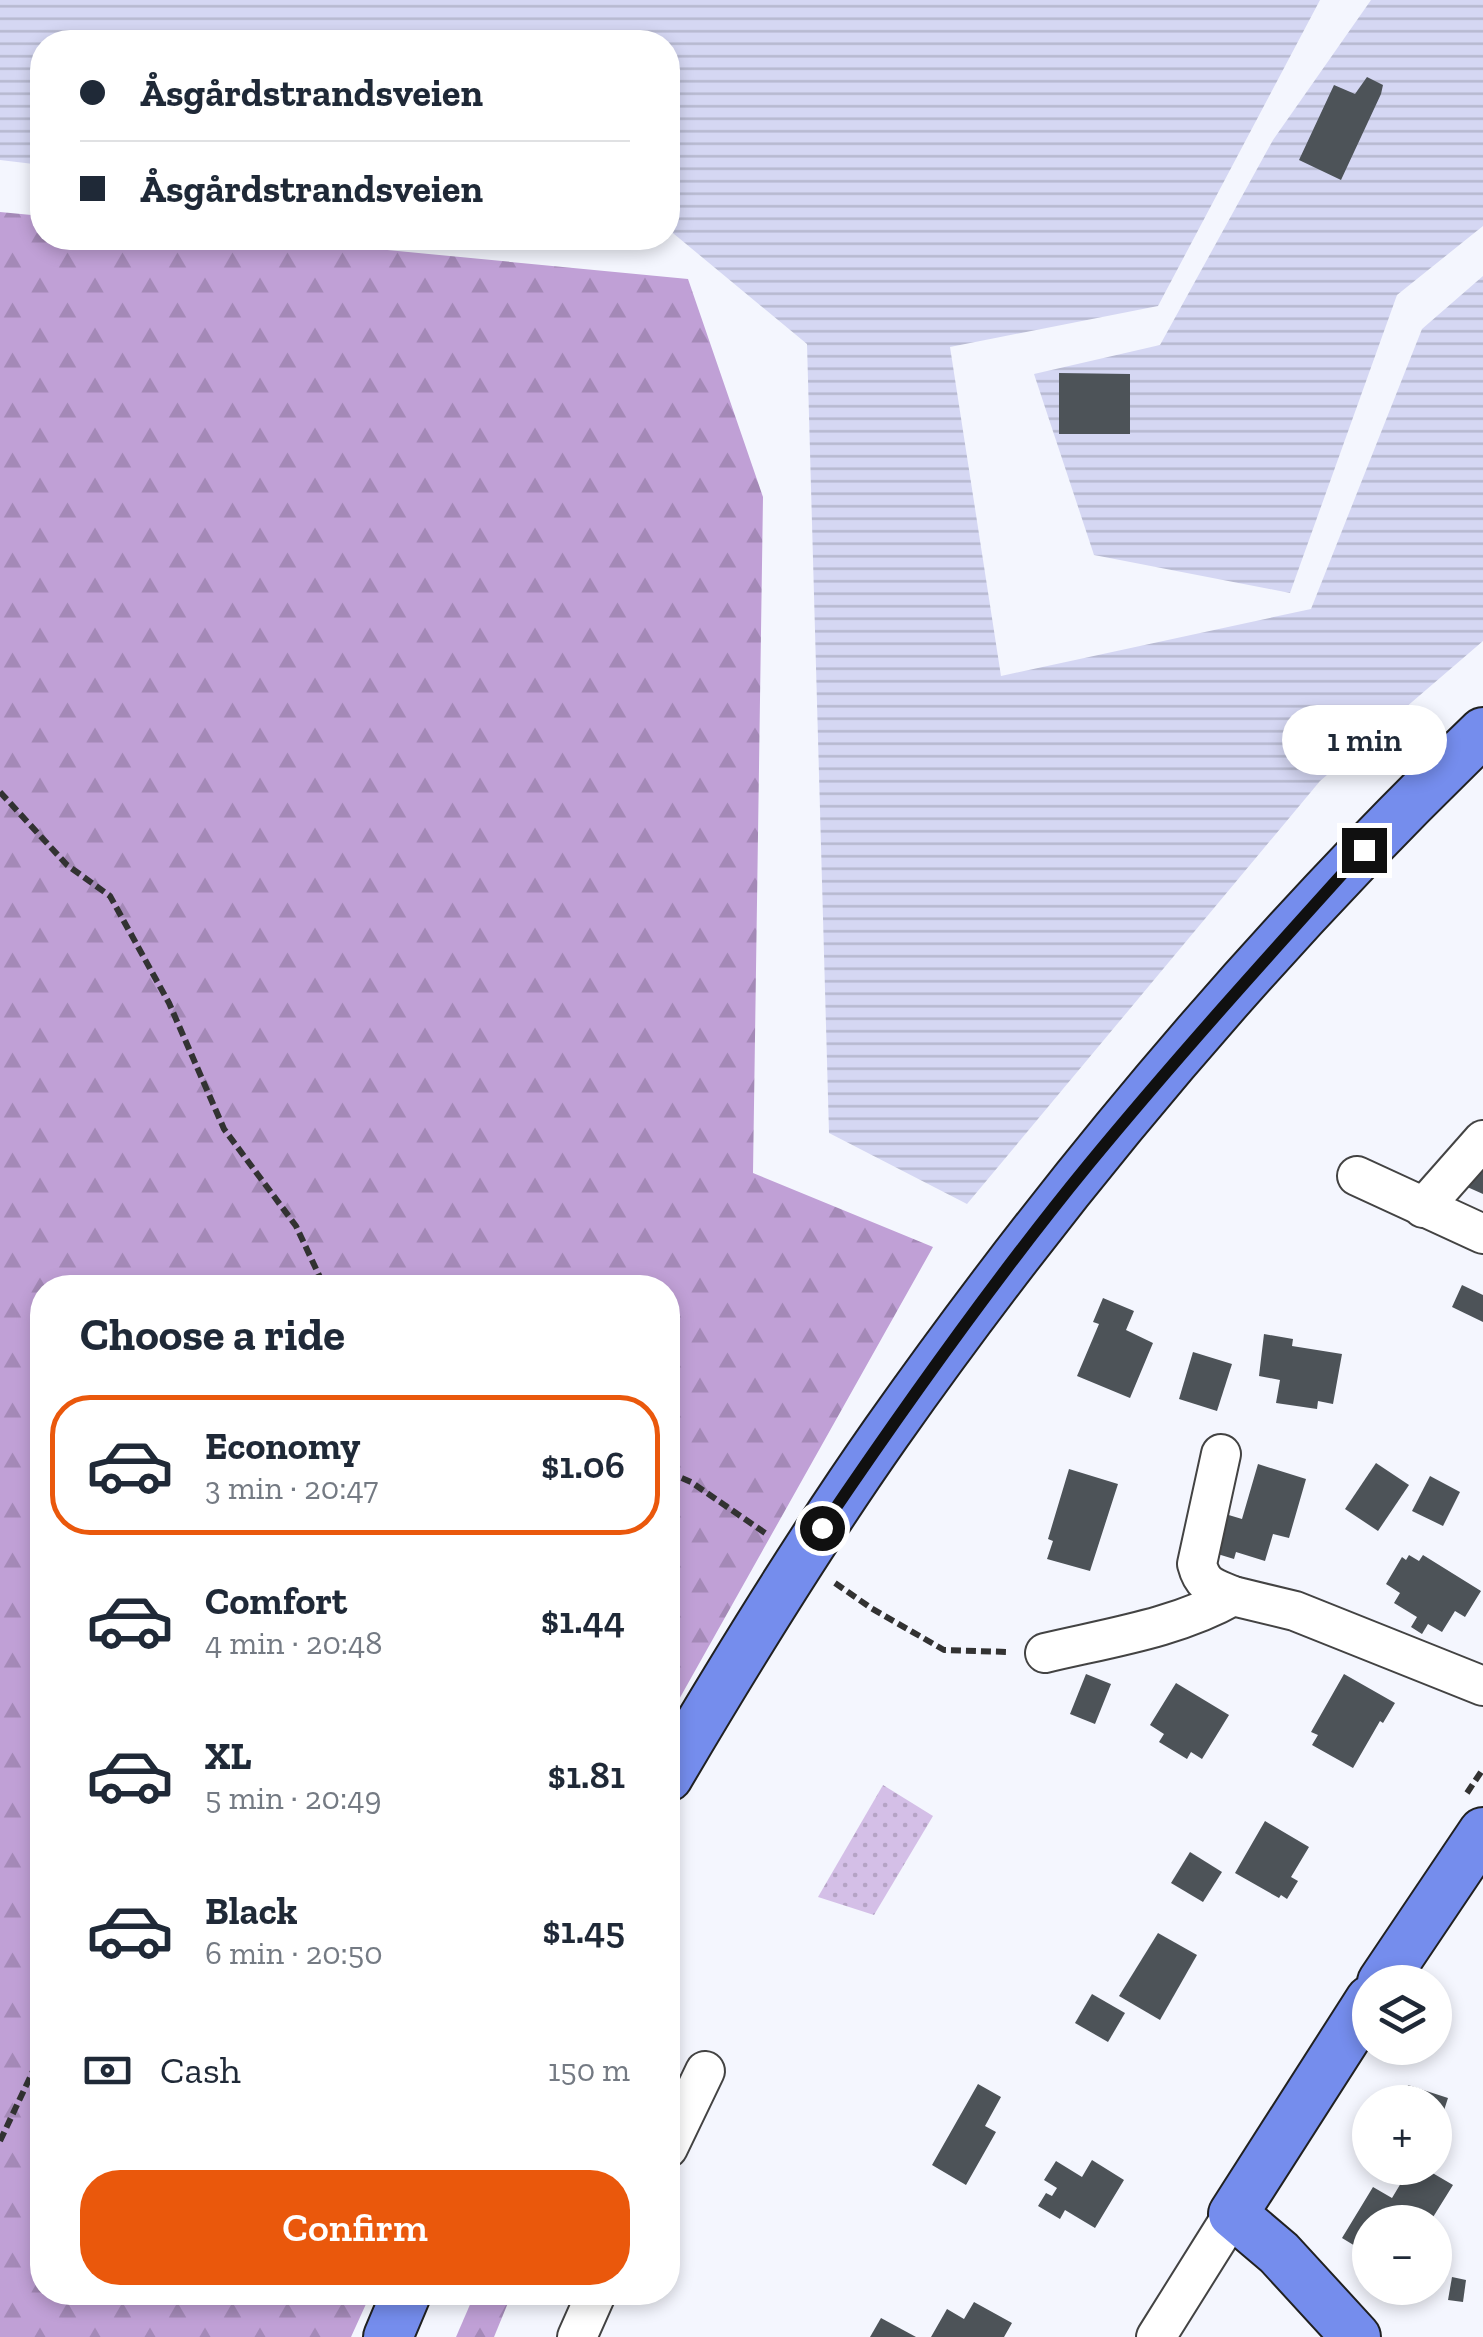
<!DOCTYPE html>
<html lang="en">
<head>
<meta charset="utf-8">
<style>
	:root { --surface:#fff; --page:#f2f2f3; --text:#1f2937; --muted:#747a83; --line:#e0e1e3; --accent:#ea580c }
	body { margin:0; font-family:"Zilla Slab",serif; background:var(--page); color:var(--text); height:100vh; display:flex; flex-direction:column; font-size:38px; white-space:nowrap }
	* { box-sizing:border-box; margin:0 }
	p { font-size:32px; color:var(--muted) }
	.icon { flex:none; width:55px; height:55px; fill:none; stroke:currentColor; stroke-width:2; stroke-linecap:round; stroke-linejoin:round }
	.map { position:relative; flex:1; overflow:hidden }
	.sheet { position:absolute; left:30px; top:1275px; width:650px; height:1030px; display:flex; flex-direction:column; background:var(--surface); border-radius:40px; box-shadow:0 5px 15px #0003 }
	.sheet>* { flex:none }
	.hud { position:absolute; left:30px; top:30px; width:650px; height:220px; border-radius:40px; box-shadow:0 5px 15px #0003; display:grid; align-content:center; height:220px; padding:0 50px; background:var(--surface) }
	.fabs { position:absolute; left:1352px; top:1965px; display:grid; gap:20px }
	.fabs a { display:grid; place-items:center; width:100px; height:100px; border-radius:50%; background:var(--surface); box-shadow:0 5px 15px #0003; font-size:50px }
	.end { position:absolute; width:45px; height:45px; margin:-22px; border:12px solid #101010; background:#fff; box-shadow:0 0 0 5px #fff }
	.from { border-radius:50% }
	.bubble { position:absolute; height:70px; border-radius:35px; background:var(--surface); box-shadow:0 5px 15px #0003; font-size:32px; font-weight:600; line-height:70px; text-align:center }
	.hud b { display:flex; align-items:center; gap:35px; height:95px; font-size:38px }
	.hud b+b { border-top:2px solid var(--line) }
	.hud i { width:25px; height:25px; background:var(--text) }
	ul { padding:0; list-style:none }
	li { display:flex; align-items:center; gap:30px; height:140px; margin:0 20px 15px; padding:0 30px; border:5px solid transparent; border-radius:40px }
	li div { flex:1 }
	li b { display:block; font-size:38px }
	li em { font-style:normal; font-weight:600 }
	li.selected { border-color:var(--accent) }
	li>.icon { width:90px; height:90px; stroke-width:1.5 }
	h2 { padding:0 50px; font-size:45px; line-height:120px }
	.pay { display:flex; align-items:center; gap:25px; height:110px; padding:0 50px; font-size:38px }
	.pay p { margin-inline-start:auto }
	.primary-button { display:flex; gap:20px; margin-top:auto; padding:20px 50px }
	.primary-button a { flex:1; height:115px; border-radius:40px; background:var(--accent); color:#fff; font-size:40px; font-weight:600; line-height:115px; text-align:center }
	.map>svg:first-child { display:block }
</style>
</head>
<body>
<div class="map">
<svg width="1483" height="2337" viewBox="0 0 1483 2337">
	<defs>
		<pattern id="farmland-rules" width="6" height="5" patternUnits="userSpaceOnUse" patternTransform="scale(2.5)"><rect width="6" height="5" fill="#d5d7f3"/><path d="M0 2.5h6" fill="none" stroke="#b6b8cf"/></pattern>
		<pattern id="green-dots" width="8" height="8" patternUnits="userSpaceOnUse" patternTransform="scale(2.5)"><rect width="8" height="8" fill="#d4bfe7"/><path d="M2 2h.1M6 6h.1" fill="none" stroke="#b5a3c5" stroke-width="1.8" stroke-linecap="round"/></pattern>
		<pattern id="forest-firs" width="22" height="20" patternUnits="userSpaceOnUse" patternTransform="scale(2.5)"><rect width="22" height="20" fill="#c0a0d6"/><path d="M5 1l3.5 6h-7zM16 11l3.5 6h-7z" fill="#a489b7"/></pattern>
	</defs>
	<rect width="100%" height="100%" fill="#f4f6fe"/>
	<g fill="url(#farmland-rules)">
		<path d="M 0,0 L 1320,0 L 1158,306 L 950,347 L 1001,676 L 1311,609 L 1422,329 L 1483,276 L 1483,641 L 1320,781 L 967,1204 L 829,1133 L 807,344 L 668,229 L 668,42 L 42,42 L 42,165 L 0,160 Z"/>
		<path d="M 1371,0 L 1483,0 L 1483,226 L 1397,295 L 1290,593 L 1094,555 L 1034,374 L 1160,345 L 1273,140 Z"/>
	</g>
	<path fill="url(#green-dots)" d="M 883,1785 L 933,1816 L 874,1915 L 818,1897 Z"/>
	<g fill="url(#forest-firs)">
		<path d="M 0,212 L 42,216 L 42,238 L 263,238 L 688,279 L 763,497 L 753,1173 L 933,1247 L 668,1719 L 668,1288 L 42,1288 L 42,2292 L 371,2293 L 351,2337 L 0,2337 Z"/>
		<path d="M 475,2293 L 512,2293 L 494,2337 L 456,2337 Z"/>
	</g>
	<g fill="#4d5358">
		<path d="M 1367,77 L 1383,85 L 1381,94 L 1341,180 L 1299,160 L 1334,85 L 1355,94 Z"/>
		<path d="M 1059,373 L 1130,374 L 1130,434 L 1059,434 Z"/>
		<path d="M 1483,1160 L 1483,1194 L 1465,1186 Z"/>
		<path d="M 1462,1285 L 1483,1295 L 1483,1322 L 1452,1307 Z"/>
		<path d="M 1103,1298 L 1134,1311 L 1126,1330 L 1153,1343 L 1130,1398 L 1077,1376 L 1099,1324 L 1093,1322 Z"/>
		<path d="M 1264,1334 L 1293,1339 L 1292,1346 L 1342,1354 L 1333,1404 L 1318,1401 L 1317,1409 L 1276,1403 L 1280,1380 L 1259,1376 Z"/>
		<path d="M 1193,1352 L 1232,1364 L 1217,1411 L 1179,1399 Z"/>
		<path d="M 1376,1463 L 1409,1485 L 1378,1531 L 1345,1509 Z"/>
		<path d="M 1258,1464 L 1306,1479 L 1289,1538 L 1273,1534 L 1265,1561 L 1236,1552 L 1234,1559 L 1211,1552 L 1222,1513 L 1242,1519 Z"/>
		<path d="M 1069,1469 L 1118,1484 L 1090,1571 L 1047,1559 L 1053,1541 L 1048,1539 Z"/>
		<path d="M 1430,1476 L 1460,1492 L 1443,1526 L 1412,1511 Z"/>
		<path d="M 1409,1555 L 1419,1561 L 1423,1555 L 1481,1591 L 1465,1617 L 1455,1611 L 1442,1632 L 1428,1624 L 1422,1634 L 1411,1627 L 1417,1617 L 1394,1603 L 1400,1593 L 1386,1584 L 1402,1557 L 1406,1560 Z"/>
		<path d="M 1086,1674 L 1111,1684 L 1095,1724 L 1070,1714 Z"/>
		<path d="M 1344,1674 L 1395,1703 L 1383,1723 L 1380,1721 L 1353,1768 L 1312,1745 L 1318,1735 L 1311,1732 Z"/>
		<path d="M 1176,1683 L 1229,1715 L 1202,1759 L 1191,1752 L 1187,1759 L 1159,1742 L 1164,1734 L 1150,1725 Z"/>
		<path d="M 1265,1821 L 1309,1847 L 1291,1877 L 1298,1881 L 1287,1899 L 1281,1895 L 1279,1898 L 1235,1873 Z"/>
		<path d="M 1190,1852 L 1222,1872 L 1203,1902 L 1171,1883 Z"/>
		<path d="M 1158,1933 L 1197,1955 L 1160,2020 L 1119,1996 Z"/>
		<path d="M 1092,1994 L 1125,2013 L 1108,2042 L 1075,2023 Z"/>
		<path d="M 978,2084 L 1001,2097 L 985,2126 L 996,2132 L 966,2185 L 932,2165 Z"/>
		<path d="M 1408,2085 L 1448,2098 L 1436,2135 L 1435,2102 L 1403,2102 Z"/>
		<path d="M 1092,2160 L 1124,2180 L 1095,2228 L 1065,2210 L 1060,2219 L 1038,2206 L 1046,2193 L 1052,2196 L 1057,2188 L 1044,2180 L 1056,2161 L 1082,2177 Z"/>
		<path d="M 1410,2168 L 1424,2168 L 1453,2185 L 1430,2222 L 1370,2222 L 1370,2255 L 1342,2238 L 1373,2187 L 1392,2198 Z"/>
		<path d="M 1452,2277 L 1466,2280 L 1463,2302 L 1448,2300 Z"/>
		<path d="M 974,2302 L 1012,2323 L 1004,2337 L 931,2337 L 947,2309 L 964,2319 Z"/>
		<path d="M 881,2318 L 916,2337 L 870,2337 Z"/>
	</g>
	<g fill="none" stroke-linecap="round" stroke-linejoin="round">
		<defs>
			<g id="minor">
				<path d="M 1357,1176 L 1483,1234"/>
				<path d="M 1423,1208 L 1483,1140"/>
				<path d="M 1221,1454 L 1197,1564 C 1203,1587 1213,1587 1233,1596"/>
				<path d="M 1045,1653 C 1108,1638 1177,1628 1233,1596 L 1295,1611 L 1483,1686"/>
				<path d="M 668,2148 L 705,2071"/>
				<path d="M 577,2337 L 597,2292"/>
				<path d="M 1156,2337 L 1233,2214"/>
			</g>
			<g id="major">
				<path d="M 668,1777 C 737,1660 808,1544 886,1433 C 1063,1182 1262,945 1483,732"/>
				<path d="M 1382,1982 L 1483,1832"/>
				<path d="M 388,2337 L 407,2292"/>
				<path d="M 1356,2337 L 1279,2253 L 1233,2214 L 1370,2000"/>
			</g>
		</defs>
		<use href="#minor" stroke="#434343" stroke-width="42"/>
		<use href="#major" stroke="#212121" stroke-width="52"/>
		<g stroke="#323232" stroke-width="6" stroke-dasharray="10 5" stroke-linecap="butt">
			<path d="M 0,792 L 67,865 L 110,896 L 169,1003 L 224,1129 L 296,1226 L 325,1288"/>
			<path d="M 668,1472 L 691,1482 L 768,1535"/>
			<path d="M 835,1583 L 871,1608 L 944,1650 L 1009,1652"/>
			<path d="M 1467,1793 L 1483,1769"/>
			<path d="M 0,2141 L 42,2052"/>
		</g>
		<use href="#minor" stroke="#fff" stroke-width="38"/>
		<use href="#major" stroke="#758ded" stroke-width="48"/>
	</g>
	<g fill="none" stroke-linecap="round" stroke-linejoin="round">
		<path stroke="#101010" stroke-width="12" d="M 822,1528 C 906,1404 993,1281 1088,1165 C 1177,1057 1270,954 1364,850"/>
	</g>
</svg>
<div class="fabs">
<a><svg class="icon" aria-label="layers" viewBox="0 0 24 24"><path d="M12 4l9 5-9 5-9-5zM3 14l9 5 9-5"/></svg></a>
<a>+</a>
<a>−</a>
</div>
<i class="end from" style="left:822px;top:1528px"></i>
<i class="end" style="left:1364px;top:850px"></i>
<div class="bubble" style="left:1282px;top:705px;width:165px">1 min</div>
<div class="hud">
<b><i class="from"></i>Åsgårdstrandsveien</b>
<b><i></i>Åsgårdstrandsveien</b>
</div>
<section class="sheet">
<h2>Choose a ride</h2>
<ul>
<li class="selected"><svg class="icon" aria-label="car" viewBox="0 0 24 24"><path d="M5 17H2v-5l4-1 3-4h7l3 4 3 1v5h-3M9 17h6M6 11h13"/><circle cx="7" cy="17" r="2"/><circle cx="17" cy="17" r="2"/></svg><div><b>Economy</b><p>3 min · 20:47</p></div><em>$1.06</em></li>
<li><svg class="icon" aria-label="car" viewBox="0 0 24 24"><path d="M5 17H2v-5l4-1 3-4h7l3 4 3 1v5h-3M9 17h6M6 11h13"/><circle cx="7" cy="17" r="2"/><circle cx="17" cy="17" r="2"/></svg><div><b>Comfort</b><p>4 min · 20:48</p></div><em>$1.44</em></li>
<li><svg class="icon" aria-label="car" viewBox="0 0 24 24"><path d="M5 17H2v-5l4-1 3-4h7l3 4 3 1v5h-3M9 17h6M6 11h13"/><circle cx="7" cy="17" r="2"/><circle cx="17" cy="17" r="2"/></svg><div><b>XL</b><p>5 min · 20:49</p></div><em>$1.81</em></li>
<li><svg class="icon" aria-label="car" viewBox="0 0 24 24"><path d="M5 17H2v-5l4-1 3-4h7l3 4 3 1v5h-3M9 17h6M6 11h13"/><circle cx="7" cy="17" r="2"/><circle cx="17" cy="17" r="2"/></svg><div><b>Black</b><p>6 min · 20:50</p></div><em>$1.45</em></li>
</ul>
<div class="pay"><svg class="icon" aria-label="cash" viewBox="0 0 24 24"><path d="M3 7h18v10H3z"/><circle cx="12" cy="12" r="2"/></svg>Cash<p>150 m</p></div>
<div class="primary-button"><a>Confirm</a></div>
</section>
</div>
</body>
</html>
